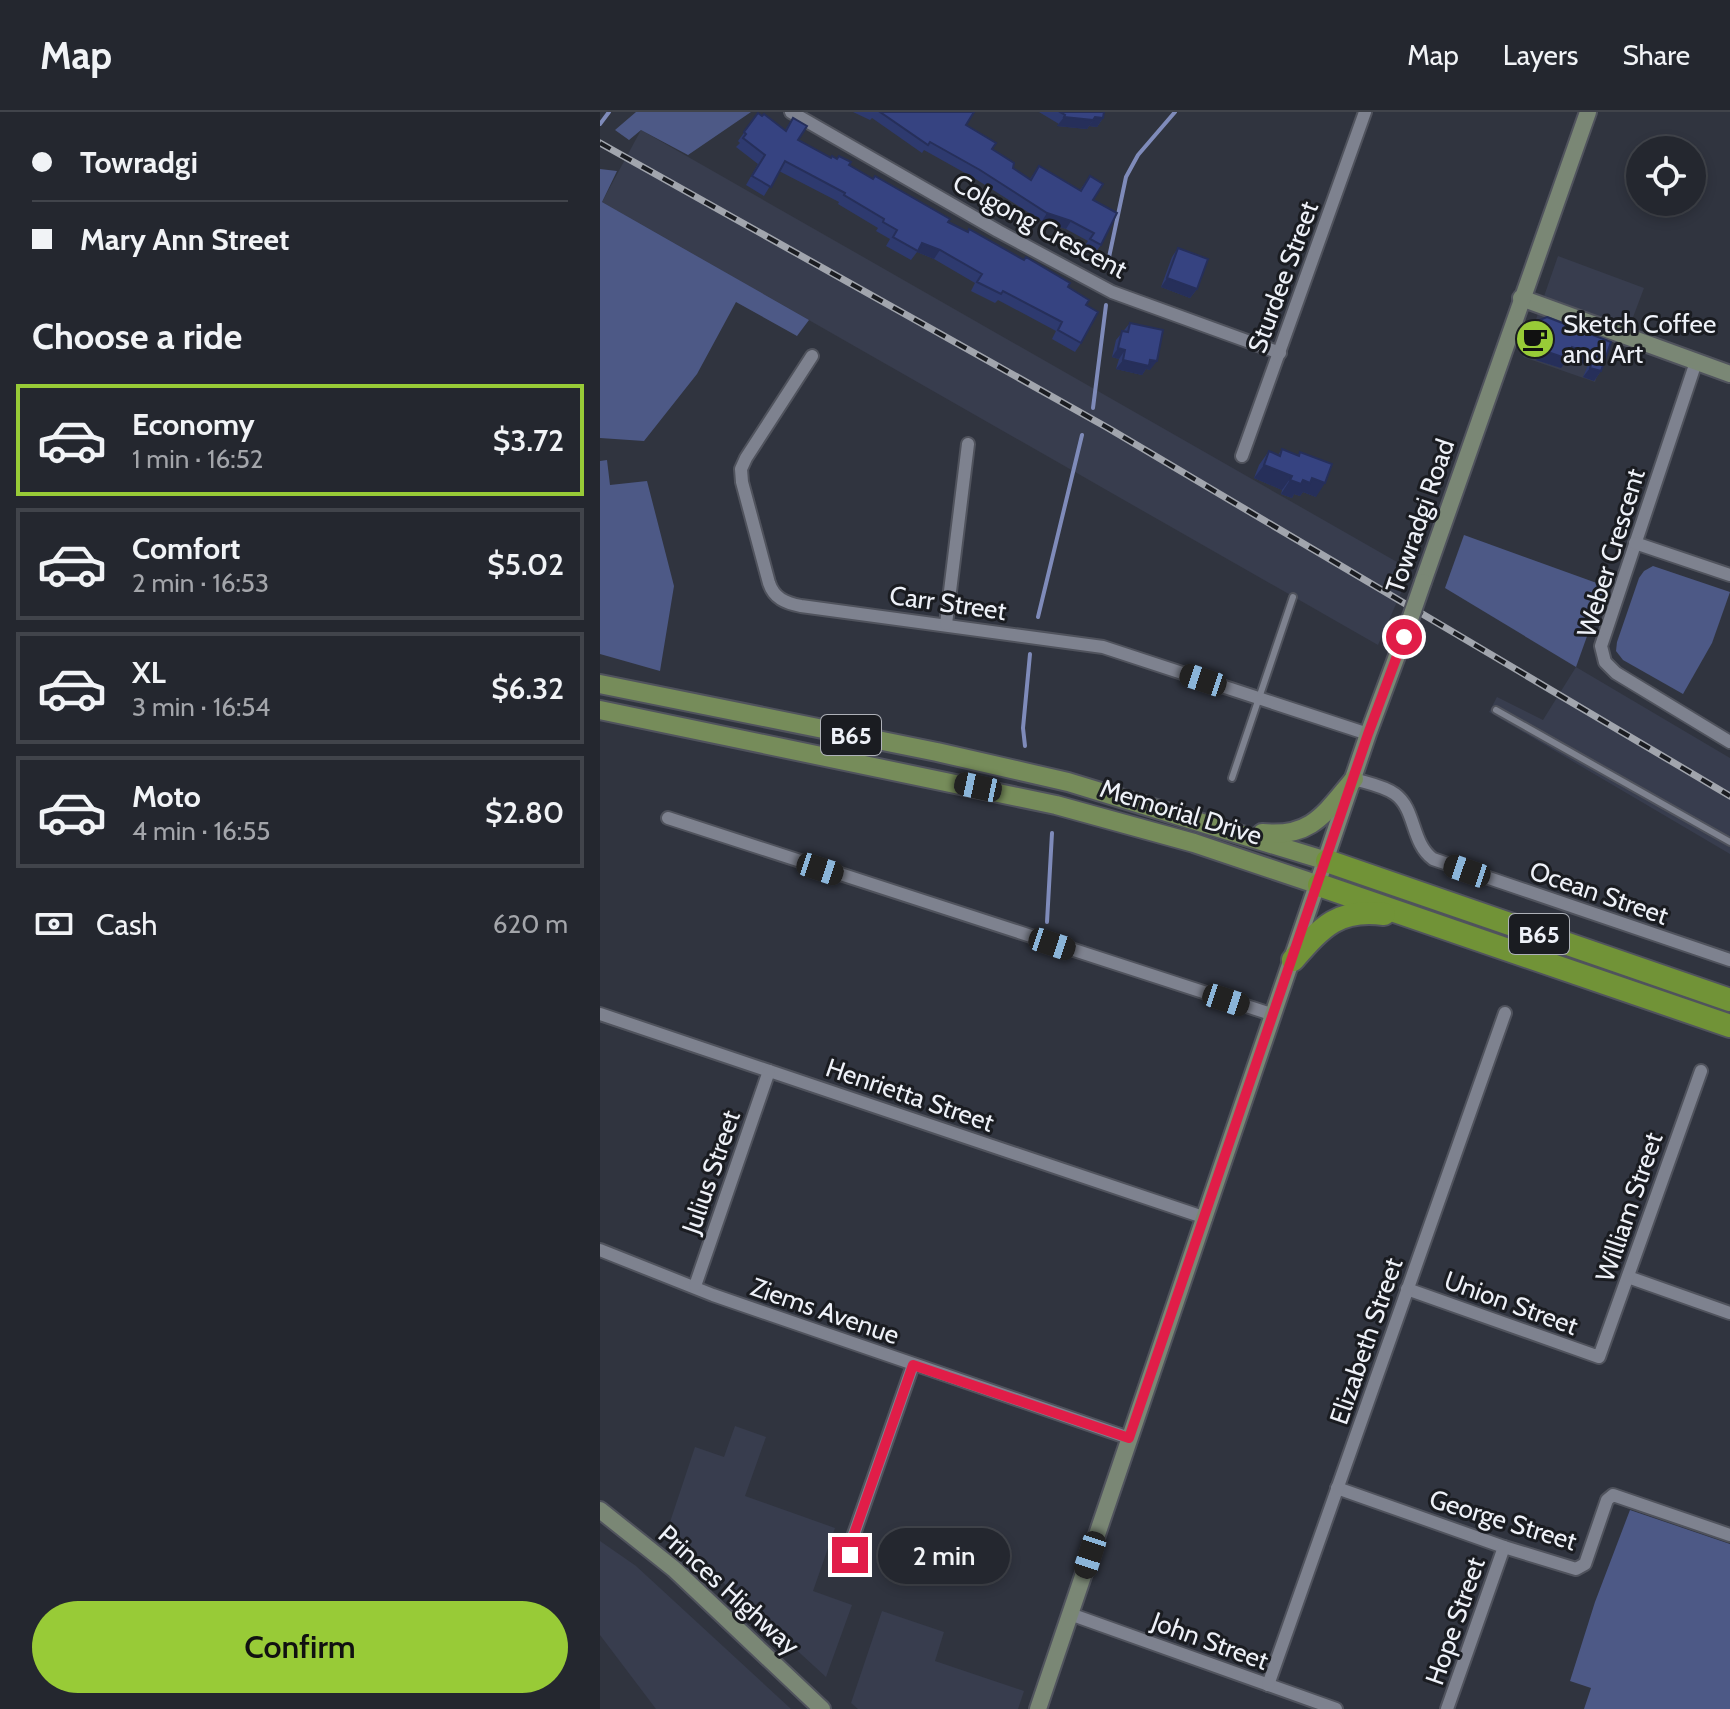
<!DOCTYPE html>
<html lang="en">
<head>
<meta charset="utf-8">
<style>
	:root { --surface:#24272f; --page:#2c2f37; --text:#f1f3f6; --muted:#a3a5aa; --line:#41444b; --accent:#98cb37 }
	body { margin:0; font-family:Cabin,sans-serif; background:var(--page); color:var(--text); height:100vh; display:flex; flex-direction:column; font-size:30px; white-space:nowrap }
	* { box-sizing:border-box; margin:0 }
	p { font-size:26px; color:var(--muted) }
	.icon { flex:none; width:44px; height:44px; fill:none; stroke:currentColor; stroke-width:2; stroke-linecap:round; stroke-linejoin:round }
	.map { position:relative; flex:1; overflow:hidden }
	.panel { display:flex; flex-direction:column; background:var(--surface); width:600px }
	.panel>* { flex:none }
	.guide { display:grid; align-content:center; height:176px; padding:0 32px; background:var(--surface) }
	.buttons { position:absolute; left:1026px; top:24px; display:grid; gap:16px }
	.buttons a { display:grid; place-items:center; width:80px; height:80px; border-radius:50%; background:var(--surface); box-shadow:0 4px 12px #0003,0 0 0 2px var(--line); font-size:40px }
	.end { position:absolute; width:36px; height:36px; margin:-18px; border:10px solid #e11d48; background:#fff; box-shadow:0 0 0 4px #fff }
	.from { border-radius:50% }
	.bubble { position:absolute; height:56px; border-radius:28px; background:var(--surface); box-shadow:0 4px 12px #0003,0 0 0 2px var(--line); font-size:26px; font-weight:600; line-height:56px; text-align:center }
	.car { position:absolute; width:24px; height:48px; margin:-24px -12px; border-radius:10px; box-shadow:0 0 6px 2px #0007; background:linear-gradient(#222 24%,#8ab4d8 0 40%,#222 0 76%,#8ab4d8 0 86%,#222 0) }
	.guide b { display:flex; align-items:center; gap:28px; height:76px; font-size:30px }
	.guide b+b { border-top:2px solid var(--line) }
	.guide i { width:20px; height:20px; background:var(--text) }
	ul { padding:0; list-style:none }
	li { display:flex; align-items:center; gap:24px; height:112px; margin:0 16px 12px; padding:0 16px; border:4px solid var(--line); border-radius:0px }
	li div { flex:1 }
	li b { display:block; font-size:30px }
	li em { font-style:normal; font-weight:600 }
	li.selected { border-color:var(--accent) }
	li>.icon { width:72px; height:72px; stroke-width:1.5 }
	h2 { padding:0 32px; font-size:36px; line-height:96px }
	.pay { display:flex; align-items:center; gap:20px; height:88px; padding:0 32px; font-size:30px }
	.pay p { margin-inline-start:auto }
	.button { display:flex; gap:16px; margin-top:auto; padding:16px 32px }
	.button a { flex:1; height:92px; border-radius:48px; background:var(--accent); color:#111; font-size:32px; font-weight:600; line-height:92px; text-align:center }
	header { display:flex; align-items:center; gap:48px; box-sizing:border-box; height:112px; padding:0 40px; background:var(--surface); border-bottom:2px solid var(--line) }
	header strong { font-size:38px }
	nav { display:flex; gap:44px; margin-inline-start:auto; font-size:28px }
	main { display:flex; flex:1; min-height:0 }
	.map>svg:first-child { display:block }
</style>
</head>
<body>
<header>
<strong>Map</strong>
<nav><a>Map</a><a>Layers</a><a>Share</a></nav>
</header>
<main>
<section class="panel">
<div class="guide">
<b><i class="from"></i>Towradgi</b>
<b><i></i>Mary Ann Street</b>
</div>
<h2>Choose a ride</h2>
<ul>
<li class="selected"><svg class="icon" aria-label="car" viewBox="0 0 24 24"><path d="M5 17H2v-5l4-1 3-4h7l3 4 3 1v5h-3M9 17h6M6 11h13"/><circle cx="7" cy="17" r="2"/><circle cx="17" cy="17" r="2"/></svg><div><b>Economy</b><p>1 min · 16:52</p></div><em>$3.72</em></li>
<li><svg class="icon" aria-label="car" viewBox="0 0 24 24"><path d="M5 17H2v-5l4-1 3-4h7l3 4 3 1v5h-3M9 17h6M6 11h13"/><circle cx="7" cy="17" r="2"/><circle cx="17" cy="17" r="2"/></svg><div><b>Comfort</b><p>2 min · 16:53</p></div><em>$5.02</em></li>
<li><svg class="icon" aria-label="car" viewBox="0 0 24 24"><path d="M5 17H2v-5l4-1 3-4h7l3 4 3 1v5h-3M9 17h6M6 11h13"/><circle cx="7" cy="17" r="2"/><circle cx="17" cy="17" r="2"/></svg><div><b>XL</b><p>3 min · 16:54</p></div><em>$6.32</em></li>
<li><svg class="icon" aria-label="car" viewBox="0 0 24 24"><path d="M5 17H2v-5l4-1 3-4h7l3 4 3 1v5h-3M9 17h6M6 11h13"/><circle cx="7" cy="17" r="2"/><circle cx="17" cy="17" r="2"/></svg><div><b>Moto</b><p>4 min · 16:55</p></div><em>$2.80</em></li>
</ul>
<div class="pay"><svg class="icon" aria-label="cash" viewBox="0 0 24 24"><path d="M3 7h18v10H3z"/><circle cx="12" cy="12" r="2"/></svg>Cash<p>620 m</p></div>
<div class="button"><a>Confirm</a></div>
</section>
<div class="map">
<svg width="1130" height="1597" viewBox="0 0 1130 1597">
	<rect width="100%" height="100%" fill="#30343f"/>
	<g fill="#383d4e">
		<path d="M 41,18 L 811,458 L 778,533 L 2,90 Z"/>
		<path d="M 958,144 L 1044,176 L 1032,208 L 1006,237 L 995,270 L 923,245 Z"/>
		<path d="M 976,555 L 1130,646 L 1130,742 L 889,600 L 897,585 L 943,608 Z"/>
		<path d="M 135,1314 L 166,1325 L 145,1384 L 235,1416 L 213,1479 L 252,1493 L 226,1565 L 67,1419 L 95,1335 L 124,1345 Z"/>
		<path d="M 0,1429 L 36,1454 L 191,1597 L 56,1597 L 0,1523 Z"/>
		<path d="M 282,1499 L 344,1520 L 335,1549 L 424,1579 L 418,1597 L 258,1597 L 251,1591 Z"/>
	</g>
	<g fill="#4d5986">
		<path d="M 36,0 L 151,0 L 88,43 L 41,18 L 29,28 L 15,18 Z"/>
		<path d="M 0,57 L 17,59 L 2,90 L 209,208 L 197,224 L 136,190 L 97,262 L 44,329 L 0,326 Z"/>
		<path d="M 7,348 L 10,373 L 47,369 L 74,474 L 60,559 L 0,542 L 0,349 Z"/>
		<path d="M 864,423 L 1005,474 L 976,555 L 845,476 Z"/>
		<path d="M 1053,454 L 1130,480 L 1112,531 L 1083,582 L 1023,548 L 1016,539 L 1017,530 L 1039,466 L 1044,459 Z"/>
		<path d="M 1030,1398 L 1130,1432 L 1130,1597 L 984,1597 L 991,1576 L 970,1569 L 995,1490 Z"/>
	</g>
	<g fill="none" stroke-linecap="round" stroke-linejoin="round">
		<g stroke="#7f8bba" stroke-width="4">
			<path d="M 0,12 L 9,0"/>
			<path d="M 508,150 L 526,65 L 538,43 L 575,0"/>
			<path d="M 493,296 L 506,193"/>
			<path d="M 438,505 L 482,323"/>
			<path d="M 425,634 L 423,616 L 430,542"/>
			<path d="M 447,810 L 452,721"/>
		</g>
		<defs>
			<g id="service">
				<path d="M 896,598 L 1130,730"/>
				<path d="M 632,666 L 693,485"/>
			</g>
			<g id="minor">
				<path d="M 191,0 L 398,119 L 512,180 L 680,241"/>
				<path d="M 212,244 L 146,346 L 141,357 L 142,370 L 169,471 C 174,486 185,491 201,494 L 503,535 L 768,622"/>
				<path d="M 1096,250 L 1001,534 L 1005,550 L 1016,561 L 1130,630"/>
				<path d="M 642,344 L 765,0"/>
				<path d="M 1035,431 L 1130,463"/>
				<path d="M 346,512 L 368,332"/>
				<path d="M 754,667 C 767,671 784,674 795,682 C 816,697 811,731 833,747 L 1130,848"/>
				<path d="M 68,706 L 674,903"/>
				<path d="M 0,902 L 606,1106"/>
				<path d="M 0,1138 L 113,1183 L 529,1326"/>
				<path d="M 1028,1165 L 1130,1201"/>
				<path d="M 95,1174 L 169,959"/>
				<path d="M 807,1177 L 999,1245 L 1101,959"/>
				<path d="M 737,1376 L 904,1435 L 976,1457 L 985,1452 L 1007,1388 L 1013,1383 L 1130,1423"/>
				<path d="M 256,1455 L 250,1443 L 253,1425 L 313,1253"/>
				<path d="M 470,1502 L 736,1597"/>
				<path d="M 668,1573 L 905,901"/>
				<path d="M 847,1597 L 904,1435"/>
			</g>
			<g id="secondary">
				<path d="M 921,186 L 1130,262"/>
				<path d="M 823,470 L 988,0"/>
				<path d="M 0,1398 L 74,1457 L 222,1597"/>
				<path d="M 438,1597 L 768,622 L 804,525"/>
			</g>
			<g id="primary">
				<path d="M 0,572 L 337,640 L 468,670 L 727,749"/>
				<path d="M 0,598 L 456,693 L 594,731 L 719,773"/>
				<path d="M 662,721 C 712,726 725,701 754,667"/>
			</g>
			<g id="motorway">
				<path d="M 727,749 L 1130,888"/>
				<path d="M 719,773 L 1130,914"/>
				<path d="M 693,848 C 722,815 738,796 784,802"/>
			</g>
		</defs>
		<use href="#service" stroke="#50535d" stroke-width="10"/>
		<use href="#minor" stroke="#50535d" stroke-width="16"/>
		<use href="#secondary" stroke="#50535d" stroke-width="20"/>
		<use href="#primary" stroke="#50535d" stroke-width="22"/>
		<use href="#motorway" stroke="#50535d" stroke-width="26"/>
		<use href="#service" stroke="#7e828f" stroke-width="6"/>
		<use href="#minor" stroke="#7e828f" stroke-width="12"/>
		<use href="#secondary" stroke="#7a8775" stroke-width="16"/>
		<use href="#primary" stroke="#768c5a" stroke-width="18"/>
		<use href="#motorway" stroke="#719337" stroke-width="22"/>
		<defs>
			<path id="rail" d="M 0,31 L 508,316 L 1130,684"/>
		</defs>
		<use href="#rail" stroke="#a1a5ad" stroke-width="7"/>
		<use href="#rail" stroke="#1a1c21" stroke-width="4" stroke-dasharray="12" stroke-linecap="butt"/>
		<defs>
			<path id="secondary-bridge" d="M 804,525 L 823,470"/>
		</defs>
		<use href="#secondary-bridge" stroke="#50535d" stroke-width="20" stroke-linecap="butt"/>
		<use href="#secondary-bridge" stroke="#7a8775" stroke-width="16"/>
	</g>
	<g fill="#2e3a6f">
		<path d="M 253,0 L 374,0 L 366,13 L 413,56 L 430,67 L 439,54 L 480,78 L 490,64 L 501,133 L 495,141 L 484,135 L 488,129 L 466,117 L 442,109 L 374,66 L 324,38 L 322,41 L 272,6 L 270,8 Z"/>
		<path d="M 439,0 L 504,0 L 503,6 L 497,15 L 489,14 L 487,17 L 457,14 L 459,12 Z"/>
		<path d="M 158,1 L 185,18 L 193,6 L 198,28 L 231,46 L 249,53 L 348,110 L 468,175 L 486,193 L 481,231 L 475,240 L 452,227 L 456,219 L 398,188 L 395,191 L 371,179 L 375,171 L 334,147 L 317,140 L 311,148 L 286,134 L 290,127 L 276,119 L 278,116 L 238,92 L 239,90 L 179,59 L 164,84 L 146,73 L 158,52 L 136,35 L 140,31 L 138,29 Z"/>
		<path d="M 578,136 L 597,177 L 590,186 L 561,175 L 572,145 Z"/>
		<path d="M 937,209 L 1011,230 L 1001,259 L 994,269 L 983,265 L 988,253 L 968,246 L 961,256 L 936,248 L 940,237 L 926,232 L 930,219 Z"/>
		<path d="M 530,211 L 550,258 L 546,257 L 542,263 L 516,257 L 519,247 L 512,245 L 516,228 Z"/>
		<path d="M 682,337 L 698,343 L 700,340 L 716,385 L 703,380 L 700,384 L 694,382 L 692,386 L 681,382 L 682,378 L 654,366 L 659,353 L 669,339 L 678,343 Z"/>
	</g>
	<g fill="#262f5a">
		<path d="M 464,5 L 493,8 L 487,17 L 457,14 Z"/>
		<path d="M 495,5 L 503,6 L 497,15 L 489,14 Z"/>
		<path d="M 447,101 L 471,109 L 466,117 L 442,109 Z"/>
		<path d="M 322,131 L 340,138 L 334,147 L 317,140 Z"/>
		<path d="M 567,166 L 597,177 L 590,186 L 561,175 Z"/>
		<path d="M 933,223 L 947,227 L 940,237 L 926,232 Z"/>
		<path d="M 972,235 L 994,244 L 988,253 L 965,245 Z"/>
		<path d="M 518,236 L 525,238 L 519,247 L 512,245 Z"/>
		<path d="M 942,238 L 968,247 L 961,256 L 936,248 Z"/>
		<path d="M 523,248 L 550,248 L 557,249 L 550,258 L 546,257 L 542,263 L 516,257 Z"/>
		<path d="M 990,256 L 1001,259 L 994,269 L 983,265 Z"/>
		<path d="M 664,353 L 692,364 L 682,378 L 654,366 Z"/>
		<path d="M 712,366 L 725,371 L 716,385 L 703,380 L 700,384 L 694,382 L 692,386 L 681,382 L 690,368 L 703,368 Z"/>
	</g>
	<g fill="#364381" stroke="#262f5a" stroke-width="2">
		<path d="M 280,0 L 374,0 L 366,13 L 396,31 L 392,37 L 414,51 L 413,56 L 431,68 L 439,54 L 481,79 L 490,64 L 503,72 L 493,88 L 517,101 L 501,133 L 490,127 L 494,121 L 471,109 L 447,101 L 380,58 L 330,30 L 328,33 Z"/>
		<path d="M 460,0 L 504,0 L 503,6 L 495,5 L 493,8 L 464,5 L 465,3 Z"/>
		<path d="M 158,1 L 162,4 L 164,2 L 186,19 L 193,6 L 207,14 L 198,28 L 231,46 L 232,44 L 237,47 L 239,44 L 251,50 L 249,53 L 273,67 L 275,64 L 350,107 L 348,110 L 368,120 L 369,117 L 424,148 L 426,145 L 470,171 L 468,175 L 489,188 L 486,193 L 498,200 L 481,231 L 458,218 L 462,210 L 403,179 L 401,182 L 377,170 L 382,162 L 340,138 L 322,131 L 318,139 L 293,125 L 297,118 L 283,110 L 284,107 L 244,83 L 245,81 L 185,49 L 171,75 L 152,64 L 165,43 L 143,26 L 146,22 L 144,20 Z"/>
		<path d="M 578,136 L 608,147 L 597,177 L 567,166 Z"/>
		<path d="M 947,205 L 1011,230 L 1001,259 L 990,256 L 994,244 L 972,235 L 968,247 L 942,238 L 947,227 L 933,223 L 937,209 Z"/>
		<path d="M 530,211 L 563,218 L 557,249 L 550,248 L 549,254 L 523,248 L 525,238 L 518,236 L 522,219 L 528,220 Z"/>
		<path d="M 682,337 L 699,344 L 700,340 L 732,352 L 725,371 L 712,366 L 710,371 L 703,368 L 701,372 L 690,368 L 692,364 L 664,353 L 669,339 L 680,344 Z"/>
	</g>
	<g fill="none" stroke-linecap="round" stroke-linejoin="round">
		<path stroke="#e11d48" stroke-width="10" d="M 250,1443 L 253,1425 L 313,1253 L 529,1326 L 768,622 L 804,525"/>
	</g>
	<defs>
		<symbol id="cafe-disc" viewBox="-11 -11 22 22"><circle r="9.5" fill="#98cb37" stroke="#1a1c21"/><path d="M-5.5-4.5H6V0H3Q3 3.5 0 3.5H-2.5Q-5.5 3.5-5.5 0ZM3-3.2v2h1.7v-2ZM-6 4.5H4V6H-6Z" fill="#111"/></symbol>
	</defs>
	<g fill-rule="evenodd">
		<use href="#cafe-disc" x="913" y="205" width="44" height="44"/>
	</g>
	<g text-anchor="middle" dominant-baseline="central" stroke-width="6" stroke-linejoin="round" paint-order="stroke">
		<g fill="#1a1c21" stroke="#aeb1b8" stroke-width="2">
			<rect x="221" y="603" width="60" height="40" rx="6"/>
			<rect x="909" y="802" width="60" height="40" rx="6"/>
		</g>
		<g font-size="24" font-weight="bold" fill="#eef1f8">
			<text x="251" y="623">B65</text>
			<text x="939" y="822">B65</text>
		</g>
		<g font-size="26" fill="#eef1f8" stroke="#1a1c21">
			<text transform="translate(440 114) rotate(28)">Colgong Crescent</text>
			<text transform="translate(683 165) rotate(-70)">Sturdee Street</text>
			<text transform="translate(820 404) rotate(-71)">Towradgi Road</text>
			<text transform="translate(1011 441) rotate(-73)">Weber Crescent</text>
			<text transform="translate(348 491) rotate(8)">Carr Street</text>
			<text transform="translate(581 700) rotate(17)">Memorial Drive</text>
			<text transform="translate(999 781) rotate(19)">Ocean Street</text>
			<text transform="translate(310 983) rotate(19)">Henrietta Street</text>
			<text transform="translate(111 1060) rotate(-71)">Julius Street</text>
			<text transform="translate(1029 1095) rotate(-71)">William Street</text>
			<text transform="translate(911 1191) rotate(20)">Union Street</text>
			<text transform="translate(225 1199) rotate(19)">Ziems Avenue</text>
			<text transform="translate(766 1229) rotate(-71)">Elizabeth Street</text>
			<text transform="translate(903 1408) rotate(17)">George Street</text>
			<text transform="translate(129 1478) rotate(42)">Princes Highway</text>
			<text transform="translate(855 1509) rotate(-71)">Hope Street</text>
			<text transform="translate(610 1529) rotate(20)">John Street</text>
		</g>
		<g font-size="26" fill="#eef1f8" stroke="#1a1c21" text-anchor="start">
			<text x="963" y="212">Sketch Coffee<tspan x="963" dy="30">and Art</tspan></text>
		</g>
	</g>
</svg>
<div class="buttons">
<a><svg class="icon" aria-label="locate" viewBox="0 0 24 24"><circle cx="12" cy="12" r="6"/><path d="M12 2v4M12 18v4M2 12h4M18 12h4"/></svg></a>
</div>
<i class="end from" style="left:804px;top:525px"></i>
<i class="end" style="left:250px;top:1443px"></i>
<div class="bubble" style="left:278px;top:1416px;width:132px">2 min</div>
<i class="car" style="left:603px;top:568px;rotate:288deg"></i>
<i class="car" style="left:378px;top:675px;rotate:282deg"></i>
<i class="car" style="left:220px;top:757px;rotate:108deg"></i>
<i class="car" style="left:867px;top:759px;rotate:289deg"></i>
<i class="car" style="left:452px;top:832px;rotate:108deg"></i>
<i class="car" style="left:626px;top:888px;rotate:108deg"></i>
<i class="car" style="left:490px;top:1443px;rotate:198deg"></i>
</div>
</main>
</body>
</html>
